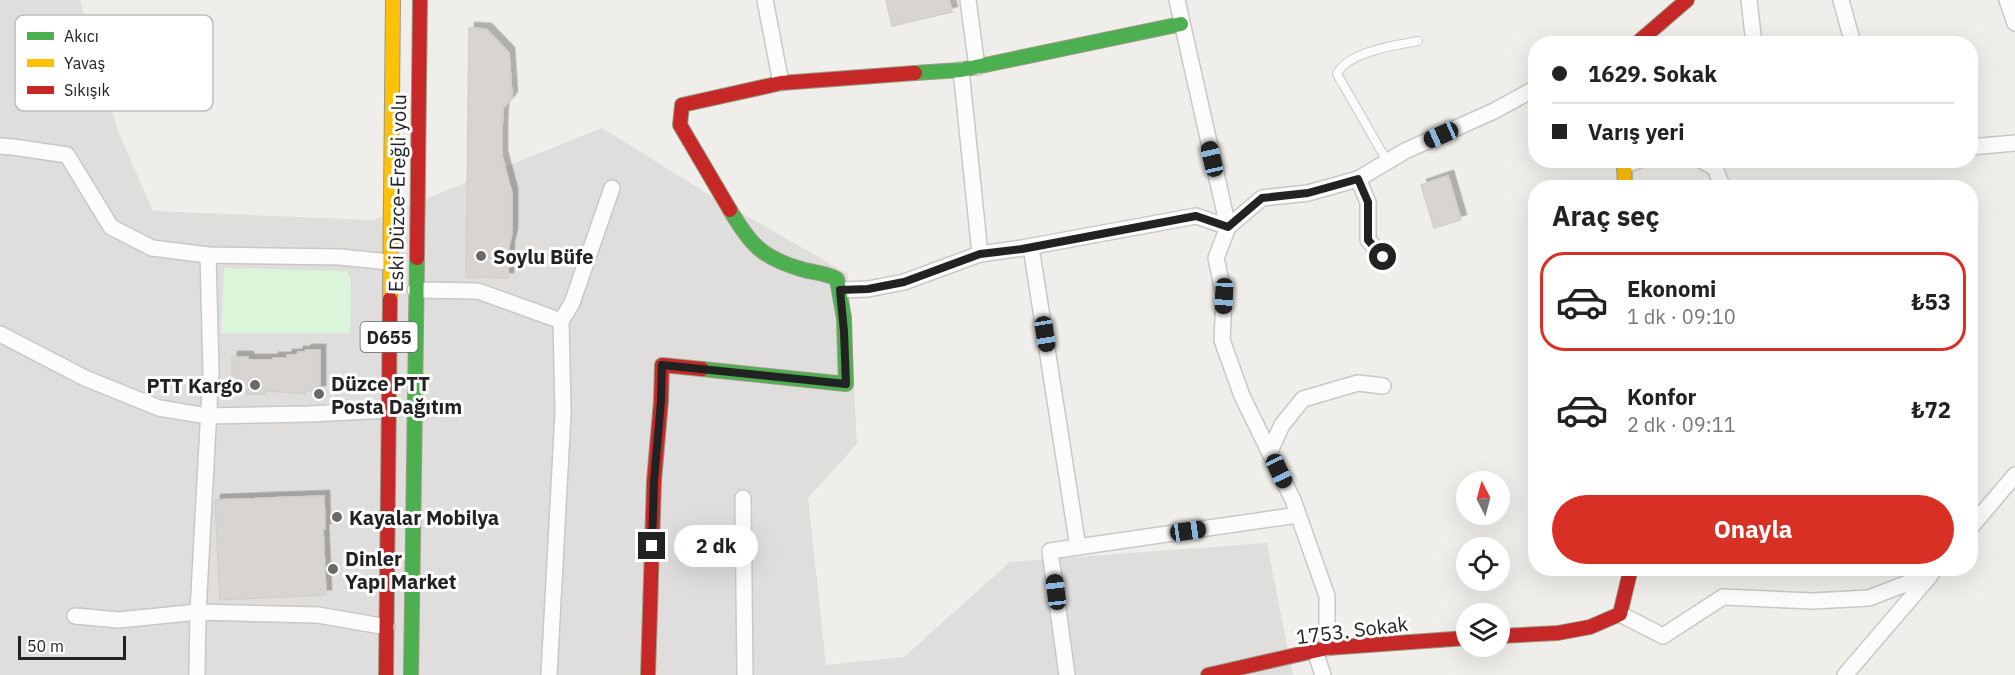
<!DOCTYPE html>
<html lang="tr">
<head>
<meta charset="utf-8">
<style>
	:root { --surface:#fff; --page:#f6f6f6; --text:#222; --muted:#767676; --line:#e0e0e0; --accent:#d93025 }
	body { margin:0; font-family:"IBM Plex Sans",sans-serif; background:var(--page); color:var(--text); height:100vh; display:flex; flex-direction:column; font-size:22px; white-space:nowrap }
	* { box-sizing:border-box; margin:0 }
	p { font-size:20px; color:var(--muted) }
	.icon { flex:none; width:33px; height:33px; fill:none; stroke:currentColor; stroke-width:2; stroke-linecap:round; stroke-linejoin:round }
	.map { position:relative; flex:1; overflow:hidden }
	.side { position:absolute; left:1528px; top:180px; width:450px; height:396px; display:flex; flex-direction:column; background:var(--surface); border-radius:24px; box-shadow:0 6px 24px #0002 }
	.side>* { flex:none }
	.hud { position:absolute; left:1528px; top:36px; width:450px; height:132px; border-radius:24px; box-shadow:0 6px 24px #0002; display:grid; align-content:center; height:132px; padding:0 24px; background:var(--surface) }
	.needle { width:39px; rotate:354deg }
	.fabs { position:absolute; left:1456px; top:471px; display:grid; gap:12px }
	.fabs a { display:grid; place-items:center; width:54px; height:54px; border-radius:50%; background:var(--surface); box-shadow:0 6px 24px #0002; font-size:30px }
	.scale { position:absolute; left:18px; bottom:15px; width:108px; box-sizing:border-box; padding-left:6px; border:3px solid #222; border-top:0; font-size:16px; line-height:21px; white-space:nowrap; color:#222; -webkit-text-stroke:4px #fff; paint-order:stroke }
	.end { position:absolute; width:27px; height:27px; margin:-14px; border:8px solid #222; background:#fff; box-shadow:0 0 0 3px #fff }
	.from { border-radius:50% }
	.bubble { position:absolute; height:42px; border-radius:21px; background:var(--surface); box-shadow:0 6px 24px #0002; font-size:20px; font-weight:800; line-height:42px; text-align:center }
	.car { position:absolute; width:18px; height:36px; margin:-18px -9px; border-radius:8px; box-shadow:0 0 4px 2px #0007; background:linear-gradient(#222 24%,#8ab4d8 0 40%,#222 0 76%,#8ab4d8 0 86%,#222 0) }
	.hud b { display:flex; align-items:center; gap:21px; height:57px; font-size:22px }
	.hud b+b { border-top:2px solid var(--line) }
	.hud i { width:15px; height:15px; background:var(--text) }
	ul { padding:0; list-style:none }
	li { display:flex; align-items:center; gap:18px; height:99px; margin:0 12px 9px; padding:0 12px; border:3px solid transparent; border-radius:24px }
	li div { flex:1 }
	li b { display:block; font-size:22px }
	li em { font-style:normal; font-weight:800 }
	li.active { border-color:var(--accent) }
	li>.icon { width:54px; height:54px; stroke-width:1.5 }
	h2 { padding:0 24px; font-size:27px; line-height:72px }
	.cta { display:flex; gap:12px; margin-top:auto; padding:12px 24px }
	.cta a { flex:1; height:69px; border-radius:36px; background:var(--accent); color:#fff; font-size:24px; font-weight:800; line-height:69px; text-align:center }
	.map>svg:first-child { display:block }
</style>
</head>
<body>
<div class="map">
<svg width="2015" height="675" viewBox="0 0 2015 675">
	<defs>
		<filter id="shadow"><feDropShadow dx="5.5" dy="-5.5" stdDeviation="0" flood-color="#0004"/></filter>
	</defs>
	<rect width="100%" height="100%" fill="#f0eeeb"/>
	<path fill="#dfdedc" d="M 0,0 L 80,0 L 118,131 L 153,211 L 373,220 L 602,128 L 708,194 L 848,274 L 857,444 L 808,498 L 826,665 L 904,657 L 1010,562 L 1267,543 L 1293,675 L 0,675 Z"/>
	<path fill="#daf5da" d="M 224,268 L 346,271 L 351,279 L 350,333 L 221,333 Z"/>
	<g fill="#d7d4d2" stroke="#d3d0cc" stroke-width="1.5" filter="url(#shadow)">
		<path d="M 886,0 L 949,0 L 952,12 L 892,26 Z"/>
		<path d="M 469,28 L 486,29 L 509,53 L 512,97 L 503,108 L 502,129 L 502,156 L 512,193 L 512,234 L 509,246 L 508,278 L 466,277 Z"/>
		<path d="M 1448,176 L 1461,220 L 1434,228 L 1421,185 Z"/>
		<path d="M 306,350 L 320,350 L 320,391 L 305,391 L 305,394 L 266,391 L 266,394 L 247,394 L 247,391 L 232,390 L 232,357 L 248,357 L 248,360 L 273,360 L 273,358 L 287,358 L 287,355 L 297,355 L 298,352 L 305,352 Z"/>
		<path d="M 324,496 L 325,529 L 323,529 L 326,595 L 220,600 L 215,500 Z"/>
	</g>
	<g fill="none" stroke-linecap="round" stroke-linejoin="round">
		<defs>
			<path id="lane" d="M 1387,161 L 1337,74 C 1347,52 1396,45 1418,41"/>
			<g id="street">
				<path d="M 765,0 L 781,83"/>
				<path d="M 968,0 L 977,67"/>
				<path d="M 1177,0 L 1228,227"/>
				<path d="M 1749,0 L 1754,44"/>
				<path d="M 1841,0 L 1853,44"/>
				<path d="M 2007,0 L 2015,23"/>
				<path d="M 961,70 L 980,254"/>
				<path d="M 0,146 L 13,147 L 67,155 L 111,227 L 152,248 L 208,255 L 340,257 L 389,262"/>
				<path d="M 1971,147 L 2015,143"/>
				<path d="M 1701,160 L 1715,168 L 1723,188"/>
				<path d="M 1624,165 L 1640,160"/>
				<path d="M 1358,179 L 1368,202 L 1368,240 L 1383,257"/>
				<path d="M 1031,247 L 1078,547"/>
				<path d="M 415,290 L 478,291 L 561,321 L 563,413 L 549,675"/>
				<path d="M 840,290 L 868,289 L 904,282 L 980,254 L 1022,248 L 1196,216 L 1228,227"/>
				<path d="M 561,321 L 572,303 L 612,188"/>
				<path d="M 0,334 L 85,378 L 159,408 L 207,416 L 309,414 L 389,410"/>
				<path d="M 1270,451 L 1282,425 L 1303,399 L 1358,383 L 1383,386"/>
				<path d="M 743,498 L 745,675"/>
				<path d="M 1971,527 L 2015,475"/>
				<path d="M 1620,614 L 1663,636 L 1723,597 L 1813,601 L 1869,598 L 1931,574"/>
				<path d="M 75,616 L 119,620 L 198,612 L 318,615 L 387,627"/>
				<path d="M 1327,648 L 1327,596 L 1293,500 L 1242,396 L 1222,340 L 1224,296 L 1216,258 L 1228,227 L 1262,198 L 1308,193 L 1358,179 L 1405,151 L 1494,111 L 1536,88"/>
				<path d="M 1315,651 L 1323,675"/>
				<path d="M 197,675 L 198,612 L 211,371 L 208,255"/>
				<path d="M 1067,675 L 1050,551 L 1298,515"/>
				<path d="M 1845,675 L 1929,577"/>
			</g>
			<g id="fast">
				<path d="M 915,73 L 961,70 L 1181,24"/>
				<path d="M 702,369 L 846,384 L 844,318 L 837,279 C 824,272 814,273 801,269 C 762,258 750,244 730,210"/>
				<path d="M 411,675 L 417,258"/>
			</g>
			<g id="slow">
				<path d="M 1624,160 L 1625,188"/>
				<path d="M 390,299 L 393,0"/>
			</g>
			<g id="jam">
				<path d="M 1636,44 L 1687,0"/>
				<path d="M 730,210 L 680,125 L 682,105 L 781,83 L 915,73"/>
				<path d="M 417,258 L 420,0"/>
				<path d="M 1500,636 L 1558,633 L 1590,627 L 1620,614 L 1631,568"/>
				<path d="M 386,675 L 390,299"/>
				<path d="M 648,675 L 654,481 L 661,401 L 662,365 L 702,369"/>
				<path d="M 1208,675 L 1327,648 L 1467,638"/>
			</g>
		</defs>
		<use href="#lane" stroke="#c9c8c7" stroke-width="10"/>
		<use href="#street" stroke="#c9c8c7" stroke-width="18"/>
		<use href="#fast" stroke="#999a82" stroke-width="16"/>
		<use href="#slow" stroke="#999a82" stroke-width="16"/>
		<use href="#jam" stroke="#999a82" stroke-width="16"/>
		<use href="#lane" stroke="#fdfcfc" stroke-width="8"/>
		<use href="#street" stroke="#fdfcfc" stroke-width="15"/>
		<use href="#fast" stroke="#4caf50" stroke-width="14"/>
		<use href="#slow" stroke="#ffc107" stroke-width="14"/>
		<use href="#jam" stroke="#c62828" stroke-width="14"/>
	</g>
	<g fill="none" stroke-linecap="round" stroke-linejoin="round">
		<path stroke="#222" stroke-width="8" d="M 652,546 L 654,481 L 661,401 L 662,365 L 846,384 L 844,332 L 840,290 L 868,289 L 904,282 L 980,254 L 1022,249 L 1196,216 L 1228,227 L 1262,198 L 1308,193 L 1358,179 L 1368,202 L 1368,240 L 1383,257"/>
	</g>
	<g fill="#6a6968" stroke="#fff" stroke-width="2">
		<circle cx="481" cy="256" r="6"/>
		<circle cx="255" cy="385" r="6"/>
		<circle cx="319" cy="394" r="6"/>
		<circle cx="337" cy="517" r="6"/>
		<circle cx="333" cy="569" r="6"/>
	</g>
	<g text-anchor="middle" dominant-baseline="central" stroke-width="6" stroke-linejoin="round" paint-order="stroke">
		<rect fill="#fff" stroke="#646464" stroke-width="1.5" x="360.5" y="322" width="57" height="30" rx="4.5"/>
		<g font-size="18" font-weight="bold" fill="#222">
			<text x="389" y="337">D655</text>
		</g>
		<g font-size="20" fill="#222" stroke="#fff">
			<text transform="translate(397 193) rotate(-89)">Eski Düzce-Ereğli yolu</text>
			<text transform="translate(1352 630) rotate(-7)">1753. Sokak</text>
		</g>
		<g font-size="20" font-weight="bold" fill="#222" stroke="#fff" text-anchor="start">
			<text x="493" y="256">Soylu Büfe</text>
			<text x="331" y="383">Düzce PTT<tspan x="331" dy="23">Posta Dağıtım</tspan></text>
			<text x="243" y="385" text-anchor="end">PTT Kargo</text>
			<text x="349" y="517">Kayalar Mobilya</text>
			<text x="345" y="558">Dinler<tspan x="345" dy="23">Yapı Market</tspan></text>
		</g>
	</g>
	<rect x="15" y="15" width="198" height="96" rx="9" fill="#fff" stroke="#bdbdbd" stroke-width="1.5"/>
	<rect x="27" y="32" width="27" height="8" fill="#4caf50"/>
	<rect x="27" y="59" width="27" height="8" fill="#ffc107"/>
	<rect x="27" y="86" width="27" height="8" fill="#c62828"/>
	<g font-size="16" fill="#222">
		<text x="64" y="42">Akıcı</text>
		<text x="64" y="69">Yavaş</text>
		<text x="64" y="96">Sıkışık</text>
	</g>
</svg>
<div class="fabs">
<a><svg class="needle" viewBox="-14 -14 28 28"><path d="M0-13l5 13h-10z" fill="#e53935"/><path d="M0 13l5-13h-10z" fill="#767676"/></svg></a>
<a><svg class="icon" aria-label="locate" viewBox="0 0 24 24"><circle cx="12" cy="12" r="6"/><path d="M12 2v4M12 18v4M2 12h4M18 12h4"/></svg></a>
<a><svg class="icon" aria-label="layers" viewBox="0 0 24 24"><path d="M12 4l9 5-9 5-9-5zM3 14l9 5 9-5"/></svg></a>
</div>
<div class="scale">50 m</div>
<i class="end from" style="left:1383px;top:257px"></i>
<i class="end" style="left:652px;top:546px"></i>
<div class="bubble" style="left:674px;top:525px;width:84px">2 dk</div>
<i class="car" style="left:1441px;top:135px;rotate:246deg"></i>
<i class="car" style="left:1212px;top:159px;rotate:347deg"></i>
<i class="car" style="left:1224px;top:296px;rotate:183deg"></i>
<i class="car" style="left:1045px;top:334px;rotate:171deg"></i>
<i class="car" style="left:1279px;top:471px;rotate:155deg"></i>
<i class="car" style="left:1188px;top:531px;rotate:82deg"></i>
<i class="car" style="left:1056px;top:592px;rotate:353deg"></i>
<div class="hud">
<b><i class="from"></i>1629. Sokak</b>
<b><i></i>Varış yeri</b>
</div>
<section class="side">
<h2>Araç seç</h2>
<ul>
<li class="active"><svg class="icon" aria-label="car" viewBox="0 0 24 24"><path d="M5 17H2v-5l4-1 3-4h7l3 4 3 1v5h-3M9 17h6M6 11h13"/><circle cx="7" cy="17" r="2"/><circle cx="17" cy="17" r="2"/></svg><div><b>Ekonomi</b><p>1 dk · 09:10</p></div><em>₺53</em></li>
<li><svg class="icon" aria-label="car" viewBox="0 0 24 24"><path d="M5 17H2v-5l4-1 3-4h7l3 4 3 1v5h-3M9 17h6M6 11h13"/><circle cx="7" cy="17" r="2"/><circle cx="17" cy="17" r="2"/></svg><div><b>Konfor</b><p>2 dk · 09:11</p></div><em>₺72</em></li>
</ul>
<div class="cta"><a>Onayla</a></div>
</section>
</div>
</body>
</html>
